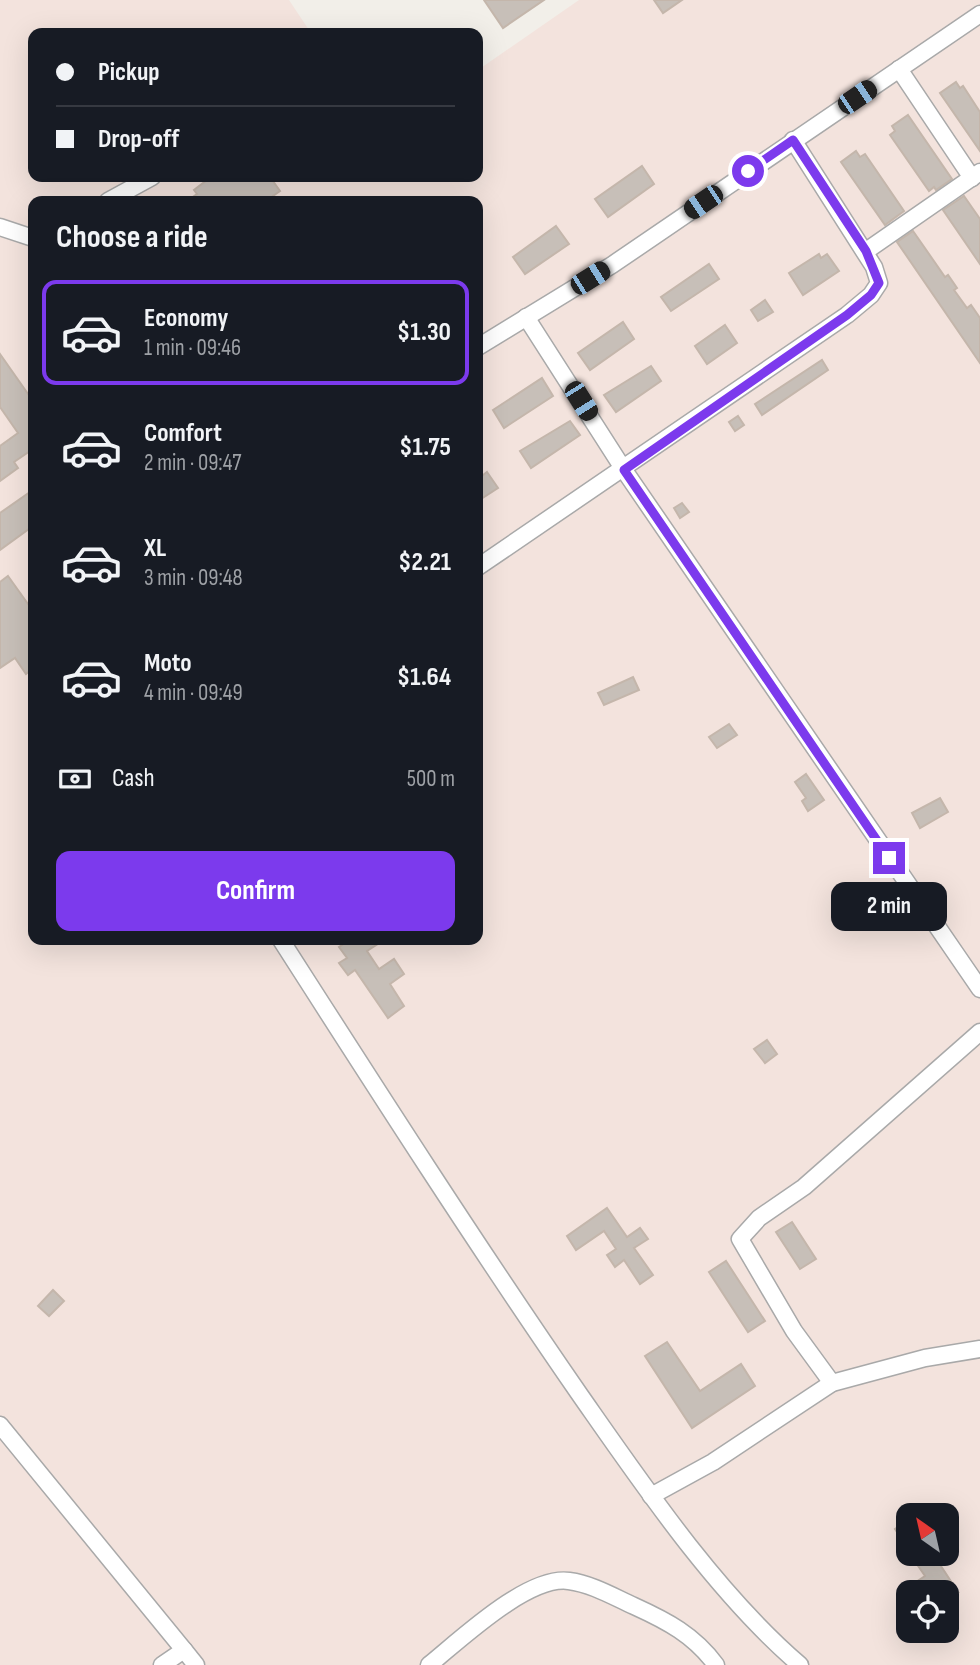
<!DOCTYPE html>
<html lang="en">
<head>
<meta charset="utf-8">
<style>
	:root { --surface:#171b24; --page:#242831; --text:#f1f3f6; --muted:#9ea1a6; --line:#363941; --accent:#7c3aed }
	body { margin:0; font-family:"Sofia Sans Condensed",sans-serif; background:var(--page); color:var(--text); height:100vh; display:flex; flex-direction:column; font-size:26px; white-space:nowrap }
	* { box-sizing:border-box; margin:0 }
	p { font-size:23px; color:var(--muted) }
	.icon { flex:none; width:38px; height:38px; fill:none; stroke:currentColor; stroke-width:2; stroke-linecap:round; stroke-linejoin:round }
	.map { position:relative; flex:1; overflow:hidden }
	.side { position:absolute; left:28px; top:196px; width:455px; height:749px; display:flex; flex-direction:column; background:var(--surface); border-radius:14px; box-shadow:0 7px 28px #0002 }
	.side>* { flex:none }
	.hud { position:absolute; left:28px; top:28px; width:455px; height:154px; border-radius:14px; box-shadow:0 7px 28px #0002; display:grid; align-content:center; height:154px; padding:0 28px; background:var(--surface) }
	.needle { width:46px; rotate:326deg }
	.tools { position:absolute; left:896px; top:1503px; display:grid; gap:14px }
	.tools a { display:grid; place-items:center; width:63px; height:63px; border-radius:14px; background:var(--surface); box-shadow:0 7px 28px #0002; font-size:35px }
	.end { position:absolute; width:32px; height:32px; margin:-16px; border:9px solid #7c3aed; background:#fff; box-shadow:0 0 0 4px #fff }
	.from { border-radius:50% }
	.bubble { position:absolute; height:49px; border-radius:14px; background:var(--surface); box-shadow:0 7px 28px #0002; font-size:23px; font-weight:700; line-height:49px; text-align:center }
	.car { position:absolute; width:21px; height:42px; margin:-21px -10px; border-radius:9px; box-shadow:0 0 5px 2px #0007; background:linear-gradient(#222 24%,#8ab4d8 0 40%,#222 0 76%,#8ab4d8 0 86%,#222 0) }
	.hud b { display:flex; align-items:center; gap:24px; height:66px; font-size:26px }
	.hud b+b { border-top:2px solid var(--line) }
	.hud i { width:18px; height:18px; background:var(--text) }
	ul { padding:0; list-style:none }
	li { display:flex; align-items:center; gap:21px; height:105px; margin:0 14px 10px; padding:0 14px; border:4px solid transparent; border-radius:14px }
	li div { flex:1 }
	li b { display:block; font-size:26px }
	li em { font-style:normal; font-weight:700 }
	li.selected { border-color:var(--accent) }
	li>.icon { width:63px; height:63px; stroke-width:1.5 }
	h2 { padding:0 28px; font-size:32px; line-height:84px }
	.pay { display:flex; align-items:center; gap:18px; height:77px; padding:0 28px; font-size:26px }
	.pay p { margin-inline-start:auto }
	.primary-button { display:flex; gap:14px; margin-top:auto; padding:14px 28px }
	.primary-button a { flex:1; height:80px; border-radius:14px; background:var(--accent); color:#fff; font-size:28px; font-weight:700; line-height:80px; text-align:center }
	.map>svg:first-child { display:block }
</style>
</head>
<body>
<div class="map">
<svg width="980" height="1665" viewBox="0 0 980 1665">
	<rect width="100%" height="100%" fill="#f2efe9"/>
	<path fill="#f3e3dd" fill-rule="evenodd" d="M 0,0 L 289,0 L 311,33 L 33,33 L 33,177 L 478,177 L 478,70 L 579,0 L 980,0 L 980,1665 L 0,1665 ZM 33,201 L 478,201 L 478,940 L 33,940 ZM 908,1516 L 947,1516 L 947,1554 L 908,1554 ZM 908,1592 L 947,1592 L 947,1631 L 908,1631 Z"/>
	<g fill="#c7bfb8" stroke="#c4b6ab" stroke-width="2">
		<path d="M 484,0 L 544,0 L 503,28 Z"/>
		<path d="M 654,0 L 682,0 L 663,13 Z"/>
		<path d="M 956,82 L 960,88 L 963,86 L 980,112 L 980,151 L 940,93 Z"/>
		<path d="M 908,115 L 952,179 L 936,190 L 934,187 L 929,191 L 890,135 L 895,131 L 892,126 Z"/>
		<path d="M 856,151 L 860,157 L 865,154 L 904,211 L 885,225 L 841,162 Z"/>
		<path d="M 642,166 L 654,184 L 608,217 L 595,199 Z"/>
		<path d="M 211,177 L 214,181 L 220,177 L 270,177 L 280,191 L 273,196 L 277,201 L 187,201 L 197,194 L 194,190 Z"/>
		<path d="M 964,196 L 980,219 L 980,264 L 943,210 Z"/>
		<path d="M 556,226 L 569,244 L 525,274 L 513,257 Z"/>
		<path d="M 913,231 L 945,277 L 948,275 L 957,288 L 954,290 L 967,308 L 971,305 L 980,318 L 980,363 L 897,242 Z"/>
		<path d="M 819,254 L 821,258 L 827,254 L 839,271 L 803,295 L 789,273 Z"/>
		<path d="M 709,264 L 719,279 L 671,311 L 661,297 Z"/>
		<path d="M 765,300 L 773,312 L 758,321 L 751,310 Z"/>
		<path d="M 623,322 L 634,339 L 590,370 L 578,353 Z"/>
		<path d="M 725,325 L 737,343 L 707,364 L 695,346 Z"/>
		<path d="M 0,354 L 33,401 L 33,449 L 14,462 L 18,468 L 0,481 L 0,446 L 18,433 L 0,407 Z"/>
		<path d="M 822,360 L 828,370 L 762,415 L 755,404 Z"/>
		<path d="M 651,366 L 661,381 L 616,412 L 604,395 Z"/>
		<path d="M 542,378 L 553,396 L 504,428 L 493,410 Z"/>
		<path d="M 738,416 L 744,425 L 735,431 L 729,422 Z"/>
		<path d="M 570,421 L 580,435 L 531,468 L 520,451 Z"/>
		<path d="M 487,472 L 498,488 L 478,501 L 478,479 Z"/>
		<path d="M 33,490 L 33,526 L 0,550 L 0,513 Z"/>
		<path d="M 682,503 L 689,512 L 680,518 L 674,508 Z"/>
		<path d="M 8,576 L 33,611 L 33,668 L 26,674 L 15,658 L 0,668 L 0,582 Z"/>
		<path d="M 633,677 L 639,690 L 604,705 L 598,693 Z"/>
		<path d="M 729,724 L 737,735 L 717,748 L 709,737 Z"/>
		<path d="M 806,774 L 824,800 L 808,811 L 802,801 L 806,798 L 795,782 Z"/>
		<path d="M 940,798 L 948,812 L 920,828 L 912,813 Z"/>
		<path d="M 350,940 L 384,940 L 367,951 L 379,969 L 394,959 L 404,974 L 390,984 L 404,1006 L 388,1018 L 355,970 L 348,975 L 339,963 L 347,958 L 339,947 Z"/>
		<path d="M 767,1040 L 777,1054 L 765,1063 L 754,1049 Z"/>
		<path d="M 607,1208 L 627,1237 L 640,1228 L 648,1239 L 634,1248 L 653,1275 L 640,1284 L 624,1260 L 615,1267 L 607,1255 L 616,1249 L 604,1231 L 576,1250 L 567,1236 Z"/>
		<path d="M 792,1222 L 816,1259 L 800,1269 L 776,1232 Z"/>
		<path d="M 726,1261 L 765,1321 L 748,1332 L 709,1272 Z"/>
		<path d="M 53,1290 L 64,1301 L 49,1316 L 38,1306 Z"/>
		<path d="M 667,1342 L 700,1391 L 741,1364 L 755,1386 L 692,1428 L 645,1356 Z"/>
		<path d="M 908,1520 L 908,1549 L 895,1529 Z"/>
		<path d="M 910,1554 L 933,1554 L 958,1592 L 923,1592 L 916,1582 L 925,1576 Z"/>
	</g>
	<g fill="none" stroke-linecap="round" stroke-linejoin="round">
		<defs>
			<g id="minor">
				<path d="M 899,69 L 972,178"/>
				<path d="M 108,201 L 152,177"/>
				<path d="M 0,227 L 33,238"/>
				<path d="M 866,251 L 980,172"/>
				<path d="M 526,317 L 624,470 L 980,989"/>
				<path d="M 478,347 L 612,265 L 980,14"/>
				<path d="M 478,567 L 847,315 L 871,295 L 879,283 L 874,267 L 793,140"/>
				<path d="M 281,940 C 379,1093 477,1246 580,1395 C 643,1485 716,1593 800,1665"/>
				<path d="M 832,1383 L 794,1331 L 740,1239 L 759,1218 L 804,1187 L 980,1032"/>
				<path d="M 0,1425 L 184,1650 L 162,1665"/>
				<path d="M 651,1496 L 713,1462 L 832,1383 L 925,1358 L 980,1349"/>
				<path d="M 184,1650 L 196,1665"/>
				<path d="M 429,1665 C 460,1640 528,1575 569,1581 C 592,1584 614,1597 634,1606 C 667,1621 694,1635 716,1665"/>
			</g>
		</defs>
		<use href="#minor" stroke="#a9a9a9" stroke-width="19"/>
		<use href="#minor" stroke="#fff" stroke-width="16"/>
	</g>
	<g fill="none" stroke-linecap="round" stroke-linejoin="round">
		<path stroke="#7c3aed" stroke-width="9" d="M 748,171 L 793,140 L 866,251 L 879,283 L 871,295 L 847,315 L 624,470 L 889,858"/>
	</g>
</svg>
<div class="tools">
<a><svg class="needle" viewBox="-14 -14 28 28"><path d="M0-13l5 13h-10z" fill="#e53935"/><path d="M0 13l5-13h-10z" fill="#9ea1a6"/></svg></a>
<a><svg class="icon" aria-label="locate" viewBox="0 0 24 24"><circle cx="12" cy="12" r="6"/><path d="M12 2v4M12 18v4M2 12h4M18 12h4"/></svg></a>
</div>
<i class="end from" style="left:748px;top:171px"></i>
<i class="end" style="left:889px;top:858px"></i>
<div class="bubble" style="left:831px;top:882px;width:116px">2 min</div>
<i class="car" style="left:857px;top:97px;rotate:56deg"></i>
<i class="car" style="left:703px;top:202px;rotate:236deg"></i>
<i class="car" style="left:590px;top:278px;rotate:58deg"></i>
<i class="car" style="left:581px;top:401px;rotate:148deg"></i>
<div class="hud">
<b><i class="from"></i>Pickup</b>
<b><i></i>Drop-off</b>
</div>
<section class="side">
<h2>Choose a ride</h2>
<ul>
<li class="selected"><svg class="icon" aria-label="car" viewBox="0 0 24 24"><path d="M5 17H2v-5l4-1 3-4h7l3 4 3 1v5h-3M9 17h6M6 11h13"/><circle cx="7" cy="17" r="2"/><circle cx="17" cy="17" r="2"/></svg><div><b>Economy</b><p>1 min · 09:46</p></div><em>$1.30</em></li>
<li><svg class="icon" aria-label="car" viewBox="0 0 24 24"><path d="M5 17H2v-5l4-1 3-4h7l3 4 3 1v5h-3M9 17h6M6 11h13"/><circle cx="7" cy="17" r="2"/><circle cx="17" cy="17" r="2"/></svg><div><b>Comfort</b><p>2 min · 09:47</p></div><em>$1.75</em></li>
<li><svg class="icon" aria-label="car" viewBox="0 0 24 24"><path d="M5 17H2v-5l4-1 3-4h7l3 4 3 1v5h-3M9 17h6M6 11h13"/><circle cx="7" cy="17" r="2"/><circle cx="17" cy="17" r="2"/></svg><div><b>XL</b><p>3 min · 09:48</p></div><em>$2.21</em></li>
<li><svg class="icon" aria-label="car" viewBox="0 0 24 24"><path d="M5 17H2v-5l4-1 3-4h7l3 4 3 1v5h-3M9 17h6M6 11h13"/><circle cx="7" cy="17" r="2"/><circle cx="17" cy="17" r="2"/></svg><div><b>Moto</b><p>4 min · 09:49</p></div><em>$1.64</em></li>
</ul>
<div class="pay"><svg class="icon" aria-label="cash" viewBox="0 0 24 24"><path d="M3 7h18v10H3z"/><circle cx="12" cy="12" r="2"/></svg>Cash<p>500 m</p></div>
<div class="primary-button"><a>Confirm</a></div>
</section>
</div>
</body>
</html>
